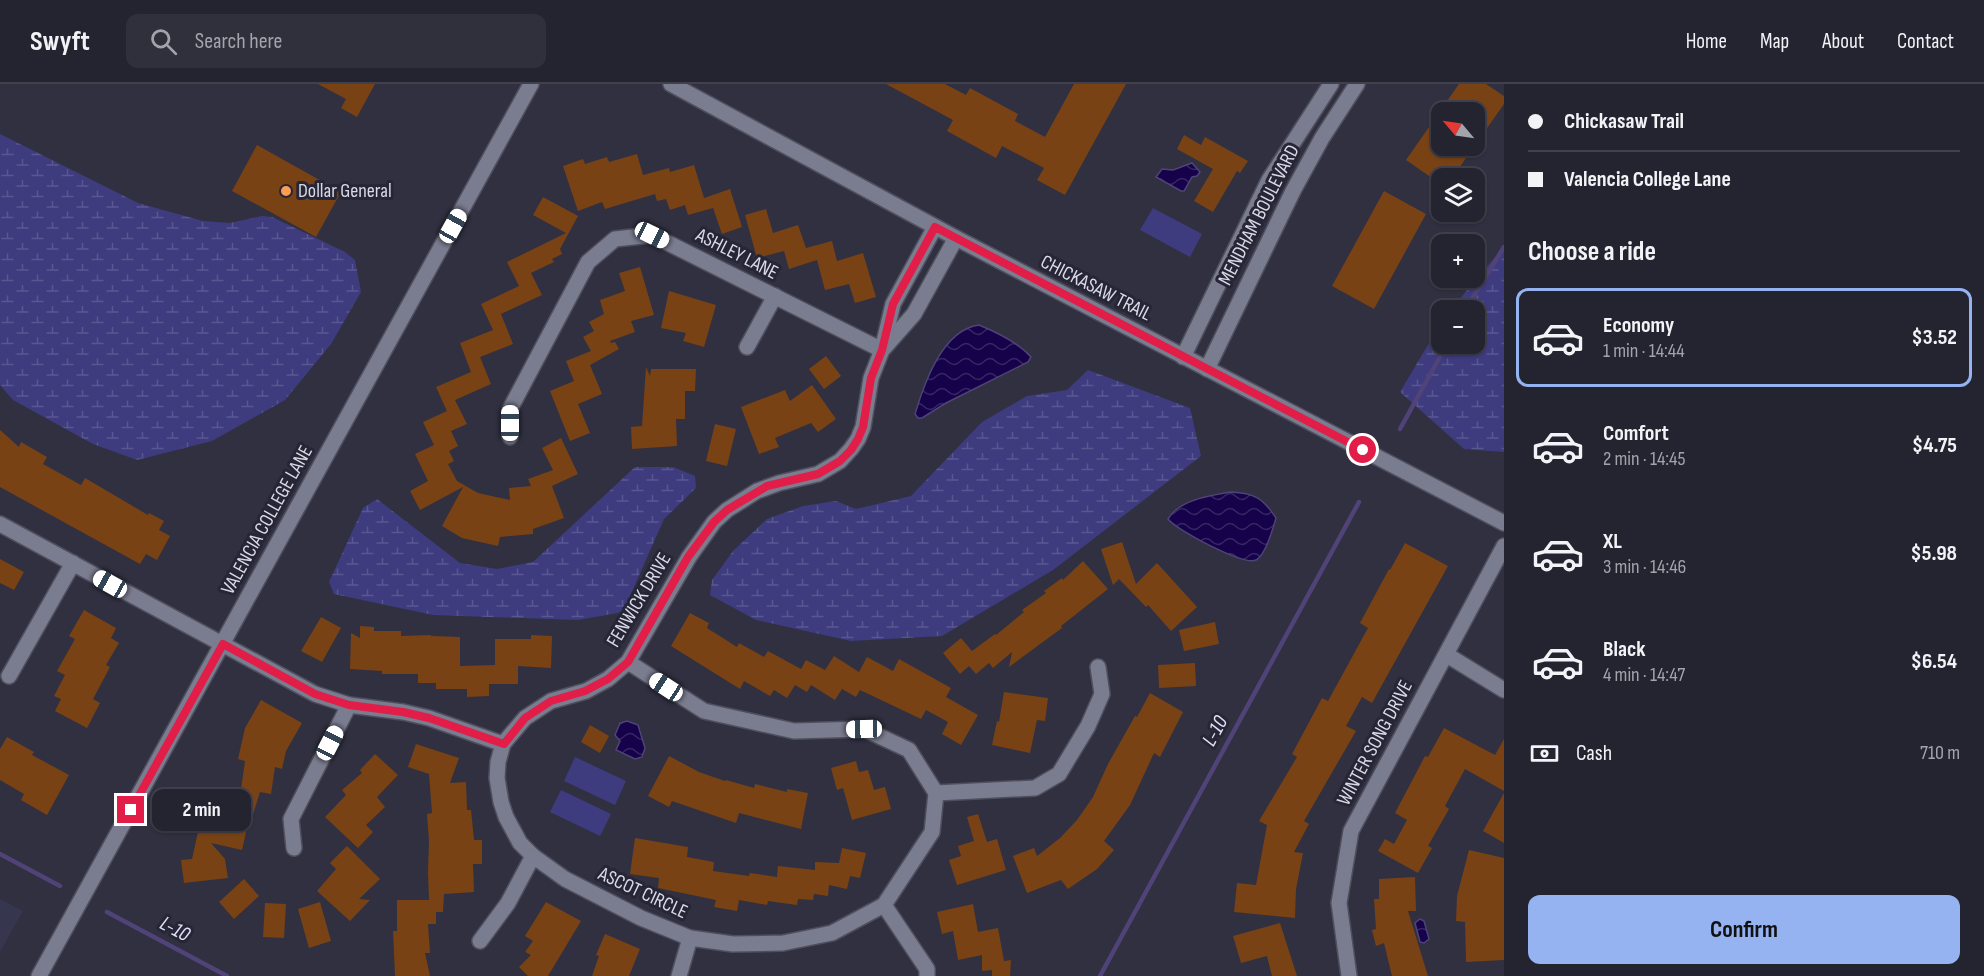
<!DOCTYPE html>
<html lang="en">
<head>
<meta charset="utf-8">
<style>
	:root { --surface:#242431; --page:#30303d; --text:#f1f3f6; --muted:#a3a4ab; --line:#41414d; --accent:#95b2f1 }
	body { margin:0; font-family:"Sofia Sans Condensed",sans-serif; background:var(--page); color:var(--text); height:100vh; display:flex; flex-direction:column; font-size:22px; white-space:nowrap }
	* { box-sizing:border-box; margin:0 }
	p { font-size:20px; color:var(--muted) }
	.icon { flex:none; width:33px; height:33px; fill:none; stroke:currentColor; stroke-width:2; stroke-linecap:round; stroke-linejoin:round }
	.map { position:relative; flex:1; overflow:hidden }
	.side { display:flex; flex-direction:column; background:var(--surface); width:480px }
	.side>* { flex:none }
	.banner { display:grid; align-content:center; height:132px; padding:0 24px; background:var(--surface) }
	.needle { width:39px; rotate:299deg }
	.fabs { position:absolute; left:1431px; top:18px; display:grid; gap:12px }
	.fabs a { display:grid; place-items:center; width:54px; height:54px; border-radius:12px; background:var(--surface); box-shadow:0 2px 4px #0004,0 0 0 2px var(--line); font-size:30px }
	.end { position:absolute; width:27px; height:27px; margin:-14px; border:8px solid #e11d48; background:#fff; box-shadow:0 0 0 3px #fff }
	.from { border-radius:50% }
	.bubble { position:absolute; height:42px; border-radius:12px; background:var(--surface); box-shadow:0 2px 4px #0004,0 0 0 2px var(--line); font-size:20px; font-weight:700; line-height:42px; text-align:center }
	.car { position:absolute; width:18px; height:36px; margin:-18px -9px; border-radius:8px; box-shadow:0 0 4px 2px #0007; background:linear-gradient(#fff 24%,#345 0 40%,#fff 0 76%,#345 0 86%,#fff 0) }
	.banner b { display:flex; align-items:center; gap:21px; height:57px; font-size:22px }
	.banner b+b { border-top:2px solid var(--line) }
	.banner i { width:15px; height:15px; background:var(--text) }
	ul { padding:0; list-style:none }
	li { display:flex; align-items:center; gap:18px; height:99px; margin:0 12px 9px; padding:0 12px; border:3px solid transparent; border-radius:12px }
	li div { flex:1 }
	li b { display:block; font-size:22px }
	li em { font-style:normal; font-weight:700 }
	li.active { border-color:var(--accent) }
	li>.icon { width:54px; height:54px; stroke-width:1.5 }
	h2 { padding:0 24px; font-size:27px; line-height:72px }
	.pay { display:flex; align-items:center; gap:15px; height:66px; padding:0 24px; font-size:22px }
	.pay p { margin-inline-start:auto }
	.primary-button { display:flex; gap:12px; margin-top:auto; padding:12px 24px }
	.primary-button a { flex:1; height:69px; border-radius:12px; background:var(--accent); color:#111; font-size:24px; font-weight:700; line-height:69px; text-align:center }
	header { display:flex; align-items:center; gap:36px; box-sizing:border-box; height:84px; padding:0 30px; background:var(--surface); border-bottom:2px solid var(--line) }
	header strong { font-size:28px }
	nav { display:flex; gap:33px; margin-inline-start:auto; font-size:21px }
	.search { width:420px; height:54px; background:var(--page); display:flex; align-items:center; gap:15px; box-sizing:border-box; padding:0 21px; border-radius:12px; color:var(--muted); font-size:22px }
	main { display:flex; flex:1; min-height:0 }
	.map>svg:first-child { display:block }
</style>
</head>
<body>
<header>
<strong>Swyft</strong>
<div class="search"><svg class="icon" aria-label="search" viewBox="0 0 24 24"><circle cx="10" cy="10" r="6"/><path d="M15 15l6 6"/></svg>Search here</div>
<nav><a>Home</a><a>Map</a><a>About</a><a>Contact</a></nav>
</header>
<main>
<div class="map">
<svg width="1504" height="892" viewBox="0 0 1504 892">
	<defs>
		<pattern id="wetland-marsh" width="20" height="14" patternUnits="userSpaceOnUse" patternTransform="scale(1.5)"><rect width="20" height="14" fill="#3e3b7f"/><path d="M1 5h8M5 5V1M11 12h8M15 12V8" fill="none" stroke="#595791"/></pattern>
		<pattern id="water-waves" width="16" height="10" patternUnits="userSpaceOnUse" patternTransform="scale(1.5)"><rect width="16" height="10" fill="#15024a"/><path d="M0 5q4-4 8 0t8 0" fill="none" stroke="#362664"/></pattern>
	</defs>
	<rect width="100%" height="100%" fill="#303041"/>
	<path fill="#36374e" d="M 0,815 L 23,827 L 0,868 Z"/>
	<g fill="url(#wetland-marsh)">
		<path d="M 0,50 L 138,119 L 203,137 L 230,139 L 262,132 L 272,133 L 345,168 L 355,176 L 361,208 L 331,260 L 285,316 L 212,357 L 137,376 L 93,360 L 13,316 L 0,301 Z"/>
		<path d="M 1504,163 L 1504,368 L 1464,365 L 1400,308 L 1441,239 L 1442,260 L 1474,260 L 1474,226 L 1451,226 L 1476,195 Z"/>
		<path d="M 1088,286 L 1190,324 L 1201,372 L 1053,486 L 942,552 L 851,557 L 756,536 L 710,511 L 712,496 L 733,467 L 767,435 L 803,422 L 836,417 L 856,425 L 911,412 L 982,338 L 1027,312 L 1067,306 Z"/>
		<path d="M 635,383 L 673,383 L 695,392 L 696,404 L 664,435 L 623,528 L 578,536 L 433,531 L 334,510 L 329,498 L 363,424 L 377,415 L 460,479 L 497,485 L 533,478 Z"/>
	</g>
	<g fill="#3e3b7f">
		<path d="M 1153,124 L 1202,150 L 1190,173 L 1140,146 Z"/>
		<path d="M 575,673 L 626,697 L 615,721 L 564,697 Z"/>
		<path d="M 561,706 L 611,730 L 600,752 L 550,728 Z"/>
	</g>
	<g fill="url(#water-waves)" stroke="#504378" stroke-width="1.5">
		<path d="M 1192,79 L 1200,88 L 1197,92 L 1192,93 L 1184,107 L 1181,107 L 1156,93 L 1162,85 L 1173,86 Z"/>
		<path d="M 979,241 C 996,248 1018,258 1031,273 L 1028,278 L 946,319 L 922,334 L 918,334 L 915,330 C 924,300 942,246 979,241 Z"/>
		<path d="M 1231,408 C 1254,409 1263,414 1276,434 C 1273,444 1266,471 1256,476 C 1244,482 1176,446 1168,435 C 1180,415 1210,412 1231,408 Z"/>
		<path d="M 627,637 L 638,641 L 645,664 L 642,673 L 635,675 L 616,666 L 620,657 L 615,651 L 620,639 Z"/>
		<path d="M 1420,835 L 1424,837 L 1429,855 L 1424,859 L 1420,858 L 1415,839 Z"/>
	</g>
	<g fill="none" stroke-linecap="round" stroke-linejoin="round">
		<g stroke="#504378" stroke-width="4.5">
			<path d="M 1465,226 L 1504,163"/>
			<path d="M 1400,345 L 1447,260"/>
			<path d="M 0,770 L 60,802"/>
			<path d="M 107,828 L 227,892"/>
			<path d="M 1100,892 L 1359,418"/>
		</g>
	</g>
	<g fill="#784215" fill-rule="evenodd">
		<path d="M 318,0 L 375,0 L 357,33 L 341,24 L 346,15 Z"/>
		<path d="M 886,0 L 945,0 L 966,11 L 970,4 L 1018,30 L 1015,37 L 1045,53 L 1074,0 L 1126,0 L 1065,111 L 1037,96 L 1044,84 L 1002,62 L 996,74 L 947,47 L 953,36 Z"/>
		<path d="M 1459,0 L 1486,0 L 1504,12 L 1504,20 L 1452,94 L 1442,94 L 1442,101 L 1406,76 ZM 1442,28 L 1474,28 L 1474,62 L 1442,62 Z"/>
		<path d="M 1184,51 L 1201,61 L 1205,53 L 1248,77 L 1240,89 L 1237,87 L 1213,128 L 1194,117 L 1213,85 L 1177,65 Z"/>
		<path d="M 257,61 L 341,108 L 316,153 L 232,107 Z"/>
		<path d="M 637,70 L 643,91 L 669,84 L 670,88 L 694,81 L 704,114 L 730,105 L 742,143 L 722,150 L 713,124 L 688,131 L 685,121 L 670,126 L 666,115 L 657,117 L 655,110 L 605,125 L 602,118 L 578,127 L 563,82 L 583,75 L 585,80 L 607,73 L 609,78 Z"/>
		<path d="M 1384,107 L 1426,130 L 1374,225 L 1332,202 Z"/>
		<path d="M 543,113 L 578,132 L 560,165 L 562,170 L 552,175 L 554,178 L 531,189 L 542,211 L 501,230 L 513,260 L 480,273 L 491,300 L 455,316 L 467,340 L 451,347 L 458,362 L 449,367 L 454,377 L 448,380 L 457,397 L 478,409 L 510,416 L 509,404 L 531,402 L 528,395 L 553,386 L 542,364 L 561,354 L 578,390 L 552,402 L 564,434 L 533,445 L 533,450 L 500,453 L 498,462 L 462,454 L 442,442 L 463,403 L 420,426 L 410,407 L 428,397 L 415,370 L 434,361 L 423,338 L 447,327 L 436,303 L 471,288 L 460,259 L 493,246 L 481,220 L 519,202 L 507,178 L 566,149 L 533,131 Z"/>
		<path d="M 766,125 L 773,149 L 798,141 L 806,164 L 832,157 L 837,177 L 863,169 L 876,213 L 855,219 L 849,200 L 825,206 L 817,176 L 789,185 L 784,167 L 757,174 L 745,131 Z"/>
		<path d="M 640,183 L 654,231 L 631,237 L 635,248 L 610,257 L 611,259 L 615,258 L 619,265 L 590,281 L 602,310 L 578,320 L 590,349 L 570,357 L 550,307 L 574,297 L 566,277 L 591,267 L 583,253 L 594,247 L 589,238 L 604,230 L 600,216 L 625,207 L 619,189 Z"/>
		<path d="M 669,207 L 716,221 L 704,263 L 683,257 L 686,249 L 661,244 Z"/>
		<path d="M 826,272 L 841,292 L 824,305 L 809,285 Z"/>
		<path d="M 646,283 L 650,292 L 651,285 L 696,285 L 695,307 L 685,307 L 685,335 L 676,335 L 677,362 L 632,365 L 631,343 L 642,342 Z"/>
		<path d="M 812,301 L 836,335 L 818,348 L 811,339 L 775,354 L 779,363 L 759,370 L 741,323 L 785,306 L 790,317 Z"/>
		<path d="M 715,340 L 736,345 L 727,382 L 706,377 Z"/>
		<path d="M 0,346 L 19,363 L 21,358 L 47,373 L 43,380 L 81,401 L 85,394 L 148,431 L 149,429 L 164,437 L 159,446 L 170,452 L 157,476 L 146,470 L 140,480 L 0,403 Z"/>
		<path d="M 1122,458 L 1136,500 L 1157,479 L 1197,523 L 1171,547 L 1148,521 L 1146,523 L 1119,495 L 1113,501 L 1101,465 Z"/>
		<path d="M 1405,459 L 1448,482 L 1372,619 L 1362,613 L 1346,642 L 1356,647 L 1304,737 L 1309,740 L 1294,768 L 1303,769 L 1296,805 L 1295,834 L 1234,828 L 1237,799 L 1256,801 L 1267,741 L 1259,737 L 1297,673 L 1292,670 L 1322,614 L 1328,617 L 1368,544 L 1360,539 L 1389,485 L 1390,486 Z"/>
		<path d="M 0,475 L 24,488 L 14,506 L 0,499 Z"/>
		<path d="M 1083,477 L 1108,505 L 1061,542 L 1062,544 L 1009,583 L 1012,568 L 993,584 L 989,579 L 976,590 L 969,582 L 960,590 L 943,569 L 961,554 L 972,567 L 995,550 L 996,551 L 1024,528 L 1022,526 L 1046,509 L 1044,507 L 1062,494 L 1063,496 Z"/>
		<path d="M 84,526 L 116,544 L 111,554 L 119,559 L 106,581 L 110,583 L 93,615 L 100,619 L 87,644 L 55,627 L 61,615 L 54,612 L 65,591 L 57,587 L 75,555 L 69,552 Z"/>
		<path d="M 690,529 L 709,539 L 707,544 L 737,563 L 739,559 L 764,573 L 768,567 L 801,585 L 806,576 L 825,586 L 834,572 L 859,588 L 867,573 L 893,587 L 899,575 L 951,604 L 946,613 L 978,631 L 961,661 L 942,650 L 948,638 L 926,626 L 921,635 L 860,606 L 856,613 L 842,605 L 835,616 L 811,601 L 807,608 L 795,601 L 787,614 L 774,606 L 770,612 L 744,597 L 740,605 L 671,562 Z"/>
		<path d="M 321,533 L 341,544 L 322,578 L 301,567 Z"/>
		<path d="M 1215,538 L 1219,560 L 1184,567 L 1179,546 Z"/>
		<path d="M 360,542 L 374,543 L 374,547 L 401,547 L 401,552 L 431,551 L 431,552 L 460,553 L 460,582 L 495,581 L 495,555 L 531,555 L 531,551 L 552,552 L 551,584 L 518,582 L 518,600 L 489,600 L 489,612 L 467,613 L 467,605 L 436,605 L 436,599 L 418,599 L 418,590 L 382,590 L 382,587 L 350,585 L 351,549 L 360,554 Z"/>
		<path d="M 1195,579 L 1196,602 L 1159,604 L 1158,581 Z"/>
		<path d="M 1004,608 L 1048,614 L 1045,637 L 1037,636 L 1030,669 L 992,661 L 997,637 L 999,638 Z"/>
		<path d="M 1150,609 L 1183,628 L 1160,673 L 1154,669 L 1130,721 L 1104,757 L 1114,766 L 1097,785 L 1068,805 L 1061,796 L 1027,809 L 1013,772 L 1034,764 L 1037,772 L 1060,754 L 1077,736 L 1093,713 L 1108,680 L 1135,632 L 1137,633 Z"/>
		<path d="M 261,616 L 302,639 L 286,667 L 282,685 L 275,683 L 271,710 L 260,708 L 250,740 L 248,739 L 242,766 L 211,759 L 225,775 L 228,794 L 184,799 L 181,776 L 192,775 L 201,734 L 206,735 L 215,704 L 240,712 L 245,677 L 238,675 L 245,644 Z"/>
		<path d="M 590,641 L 609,652 L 600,669 L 581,658 Z"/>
		<path d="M 1444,644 L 1495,671 L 1504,655 L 1504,707 L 1465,685 L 1445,722 L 1449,725 L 1428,762 L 1432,764 L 1418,789 L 1378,767 L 1385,755 L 1394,760 L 1407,736 L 1395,729 L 1425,672 L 1428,673 Z"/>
		<path d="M 7,653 L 34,668 L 32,671 L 69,691 L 47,731 L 21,716 L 24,710 L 0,696 L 0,665 Z"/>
		<path d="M 416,660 L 459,674 L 450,699 L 466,698 L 467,726 L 471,726 L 474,756 L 482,756 L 482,780 L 473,780 L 474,808 L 444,810 L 443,828 L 436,828 L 436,840 L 428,840 L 430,869 L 425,869 L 430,892 L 395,892 L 393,847 L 397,847 L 397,816 L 429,816 L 428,788 L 429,757 L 427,730 L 432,729 L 429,690 L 408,683 Z"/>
		<path d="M 375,670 L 398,691 L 377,713 L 385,723 L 366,741 L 373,748 L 358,764 L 325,733 L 346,711 L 342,706 L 362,689 L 360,686 Z"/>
		<path d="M 669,672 L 699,688 L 725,697 L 726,696 L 754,704 L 755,700 L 787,708 L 787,705 L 808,709 L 801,745 L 739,729 L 736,739 L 672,717 L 669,723 L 648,712 Z"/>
		<path d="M 856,677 L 859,688 L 868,686 L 874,706 L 885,703 L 891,725 L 852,736 L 843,704 L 837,706 L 831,684 Z"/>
		<path d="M 1504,709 L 1504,759 L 1483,747 Z"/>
		<path d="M 978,730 L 987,758 L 997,755 L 1006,786 L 957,801 L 949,776 L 961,772 L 958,762 L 974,757 L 967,733 Z"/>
		<path d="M 635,754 L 688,763 L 687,773 L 714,778 L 713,787 L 749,792 L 750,789 L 777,793 L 778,782 L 815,786 L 815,778 L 839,779 L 842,764 L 866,769 L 860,794 L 850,792 L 847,805 L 829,801 L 828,812 L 814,810 L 813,816 L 798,815 L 797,821 L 768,817 L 767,821 L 739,816 L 737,827 L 714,823 L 716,816 L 658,804 L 659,794 L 630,790 Z"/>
		<path d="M 347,762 L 380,795 L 359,815 L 370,816 L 350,837 L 317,807 L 336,785 L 330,779 Z"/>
		<path d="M 1469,766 L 1504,774 L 1504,876 L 1466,878 L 1465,838 L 1456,837 L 1457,812 Z"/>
		<path d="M 1415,793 L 1416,827 L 1408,827 L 1428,892 L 1392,892 L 1384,859 L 1376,862 L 1372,846 L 1376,845 L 1374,815 L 1379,815 L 1379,795 Z"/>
		<path d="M 244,795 L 259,812 L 234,835 L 219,818 Z"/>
		<path d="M 320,818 L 331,857 L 309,864 L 298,825 Z"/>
		<path d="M 546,818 L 581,837 L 548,892 L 528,892 L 519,883 L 531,871 L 525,868 L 533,857 L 525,852 Z"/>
		<path d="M 265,819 L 286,820 L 284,854 L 263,853 Z"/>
		<path d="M 973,820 L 978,848 L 998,844 L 1004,877 L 1011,876 L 1010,892 L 992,892 L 992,886 L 982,887 L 982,871 L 958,876 L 953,847 L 942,850 L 937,828 Z"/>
		<path d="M 1280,839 L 1297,892 L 1272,892 L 1267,872 L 1241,879 L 1233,852 Z"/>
		<path d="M 605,850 L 640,865 L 629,892 L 592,892 L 599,872 L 596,871 Z"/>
	</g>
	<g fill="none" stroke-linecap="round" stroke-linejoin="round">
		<defs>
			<g id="minor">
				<path d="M 671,0 L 956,154 L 1504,439"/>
				<path d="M 747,263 L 775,212"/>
				<path d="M 884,264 L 914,230 L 956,154"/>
				<path d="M 1183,273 L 1269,96 L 1331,0"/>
				<path d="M 1207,285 L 1293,107 L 1322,54 L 1357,0"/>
				<path d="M 510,353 L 510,325 L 588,178 L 615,155 L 652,151 L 882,266"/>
				<path d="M 0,440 L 315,610 L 349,621 L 403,628 L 429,634 L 503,660"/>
				<path d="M 1447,571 L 1504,606"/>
				<path d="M 628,578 L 704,627 L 794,647 L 864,645 L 909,666 L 936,709 L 932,748 L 884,821 L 832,849 L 783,859 L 733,860 L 690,854 L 641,834 L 565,795 L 533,772 L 520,759 L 506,733 L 501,718 L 497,694 L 498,678 L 503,660 L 525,634 L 551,617 L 586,607 L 608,595 L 628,578 L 689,473 L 714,438 L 727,426 L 757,407 L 779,399 L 818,390 L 840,377 L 851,365 L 858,355 L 863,343 L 871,294 L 882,266 L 893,220 L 935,143"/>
				<path d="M 9,592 L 73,479"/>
				<path d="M 936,709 L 1035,704 L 1059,690 L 1088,642 L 1102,610 L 1098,583"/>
				<path d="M 294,764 L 291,735 L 349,621"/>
				<path d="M 884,821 L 927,885 L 927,892"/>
				<path d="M 480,857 L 508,819 L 533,772"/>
				<path d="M 39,892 L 531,0"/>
				<path d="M 679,892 L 690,854"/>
				<path d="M 1349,892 L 1339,819 L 1351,747 L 1504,462"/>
			</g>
		</defs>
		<use href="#minor" stroke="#4e4e5c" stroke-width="18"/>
		<use href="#minor" stroke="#7a7c8f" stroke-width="15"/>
	</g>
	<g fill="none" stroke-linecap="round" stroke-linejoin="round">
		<path stroke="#e11d48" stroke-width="8" d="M 131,726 L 223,560 L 315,610 L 349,621 L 403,628 L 429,634 L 504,660 L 525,634 L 551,617 L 585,607 L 608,595 L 628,578 L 688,473 L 714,438 L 727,426 L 767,402 L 818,390 L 840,377 L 851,366 L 858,355 L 863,343 L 871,294 L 882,266 L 893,220 L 935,143 L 1363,366"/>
	</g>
	<circle fill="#fc9d54" stroke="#262637" stroke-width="2" cx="286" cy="107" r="6"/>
	<g text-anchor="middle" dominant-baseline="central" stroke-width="6" stroke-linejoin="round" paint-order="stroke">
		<g font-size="20" fill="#d9dae5" stroke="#262637" text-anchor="start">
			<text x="298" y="107">Dollar General</text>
		</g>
		<g font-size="20" fill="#d9dae5" stroke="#262637">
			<text transform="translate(1259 131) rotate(-63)">MENDHAM BOULEVARD</text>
			<text transform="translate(737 170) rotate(27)">ASHLEY LANE</text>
			<text transform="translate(1096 204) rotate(27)">CHICKASAW TRAIL</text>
			<text transform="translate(267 436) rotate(-61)">VALENCIA COLLEGE LANE</text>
			<text transform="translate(639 516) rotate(-59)">FENWICK DRIVE</text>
			<text transform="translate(1375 659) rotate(-62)">WINTER SONG DRIVE</text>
			<text transform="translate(643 809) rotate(25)">ASCOT CIRCLE</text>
		</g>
		<g font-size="21" font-style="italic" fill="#e1e2f8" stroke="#262637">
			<text transform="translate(1215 647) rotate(-61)">L-10</text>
			<text transform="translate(175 845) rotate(28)">L-10</text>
		</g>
	</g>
</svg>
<div class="fabs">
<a><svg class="needle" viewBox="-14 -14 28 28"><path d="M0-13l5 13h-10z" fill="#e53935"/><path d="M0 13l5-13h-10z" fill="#a3a4ab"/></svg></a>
<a><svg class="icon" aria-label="layers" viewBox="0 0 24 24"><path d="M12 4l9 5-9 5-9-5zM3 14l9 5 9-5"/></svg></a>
<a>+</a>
<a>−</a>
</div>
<i class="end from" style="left:1363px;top:366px"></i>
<i class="end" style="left:131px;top:726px"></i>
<div class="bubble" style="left:152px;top:705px;width:99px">2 min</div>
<i class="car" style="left:453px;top:142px;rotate:29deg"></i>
<i class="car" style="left:652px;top:151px;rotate:116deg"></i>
<i class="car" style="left:510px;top:339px;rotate:0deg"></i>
<i class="car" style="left:110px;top:500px;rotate:299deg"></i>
<i class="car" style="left:666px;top:603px;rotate:303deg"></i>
<i class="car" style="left:864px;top:645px;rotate:269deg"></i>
<i class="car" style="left:330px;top:659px;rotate:27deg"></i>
</div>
<section class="side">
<div class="banner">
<b><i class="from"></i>Chickasaw Trail</b>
<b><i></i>Valencia College Lane</b>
</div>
<h2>Choose a ride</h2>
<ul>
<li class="active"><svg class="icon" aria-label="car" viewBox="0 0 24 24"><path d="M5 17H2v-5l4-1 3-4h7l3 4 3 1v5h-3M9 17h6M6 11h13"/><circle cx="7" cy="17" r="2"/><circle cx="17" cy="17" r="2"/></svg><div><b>Economy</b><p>1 min · 14:44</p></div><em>$3.52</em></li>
<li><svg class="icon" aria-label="car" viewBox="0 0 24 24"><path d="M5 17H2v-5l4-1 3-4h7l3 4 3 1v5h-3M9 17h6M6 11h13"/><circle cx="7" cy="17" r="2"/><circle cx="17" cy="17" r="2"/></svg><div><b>Comfort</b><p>2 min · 14:45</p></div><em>$4.75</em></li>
<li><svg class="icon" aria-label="car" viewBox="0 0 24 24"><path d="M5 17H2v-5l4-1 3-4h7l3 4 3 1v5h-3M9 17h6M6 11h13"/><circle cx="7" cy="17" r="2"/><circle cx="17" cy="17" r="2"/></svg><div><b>XL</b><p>3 min · 14:46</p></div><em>$5.98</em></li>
<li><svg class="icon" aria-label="car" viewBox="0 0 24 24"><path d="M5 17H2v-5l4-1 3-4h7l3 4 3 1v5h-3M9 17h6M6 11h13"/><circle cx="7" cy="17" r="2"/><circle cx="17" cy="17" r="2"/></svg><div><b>Black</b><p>4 min · 14:47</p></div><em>$6.54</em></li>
</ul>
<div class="pay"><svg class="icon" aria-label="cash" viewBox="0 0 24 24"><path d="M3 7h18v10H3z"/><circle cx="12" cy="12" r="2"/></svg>Cash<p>710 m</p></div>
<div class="primary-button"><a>Confirm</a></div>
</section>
</main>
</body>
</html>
